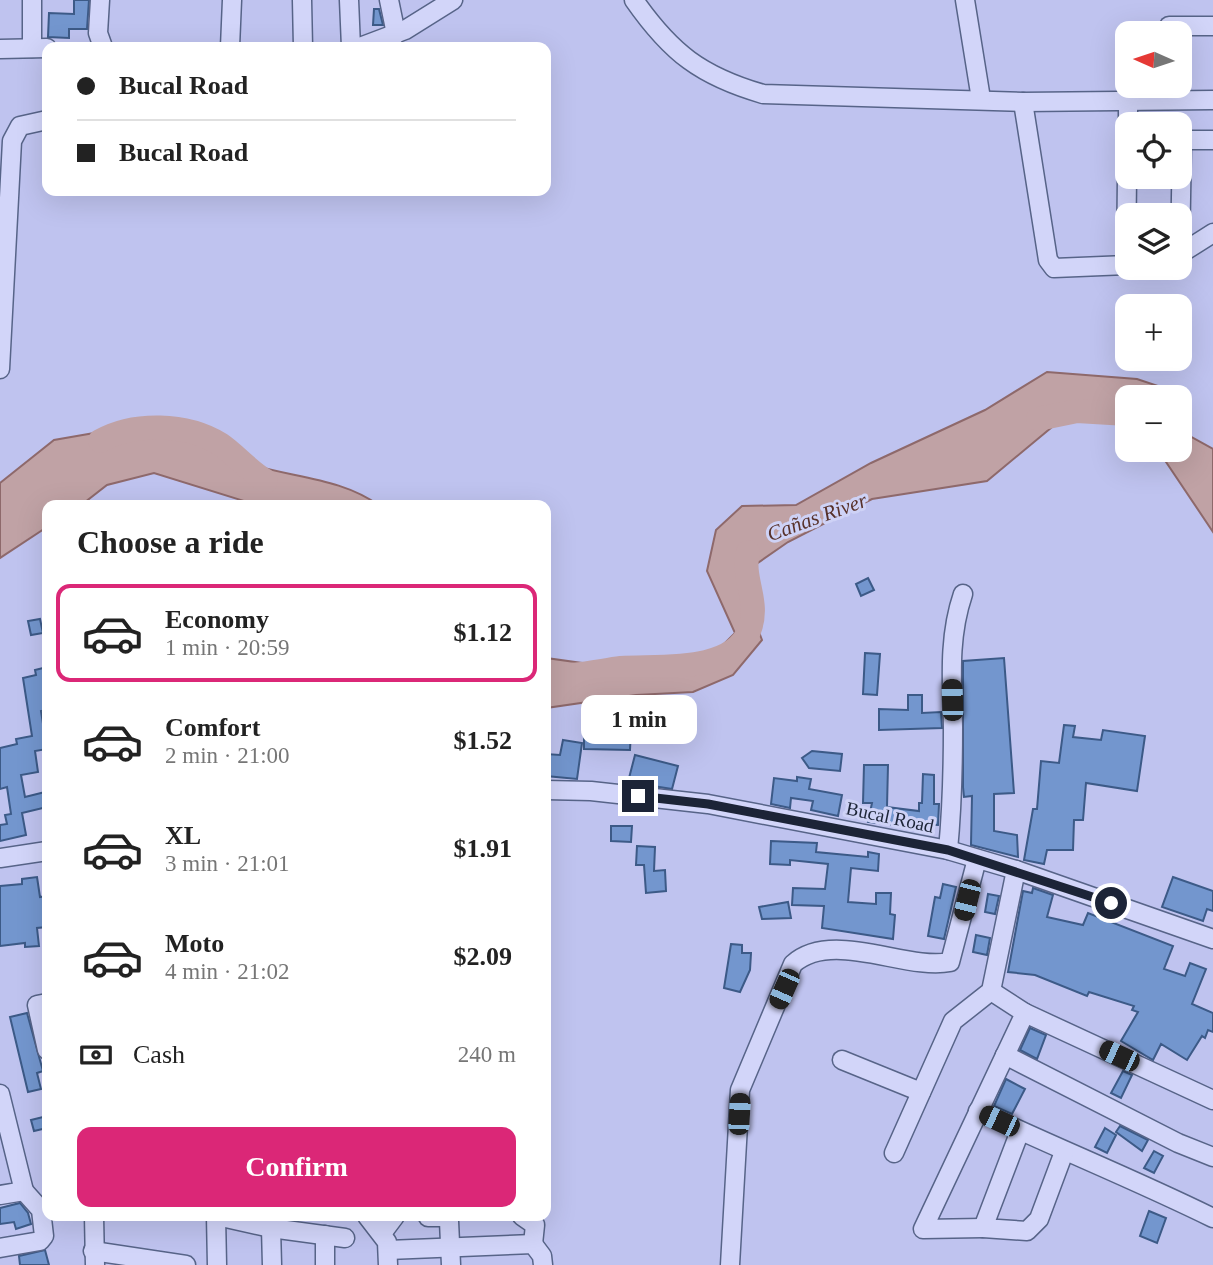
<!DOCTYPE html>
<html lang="en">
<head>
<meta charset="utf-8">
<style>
	:root { --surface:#fff; --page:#f2f2f2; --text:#222; --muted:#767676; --line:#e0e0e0; --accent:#db2777 }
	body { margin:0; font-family:Georgia,serif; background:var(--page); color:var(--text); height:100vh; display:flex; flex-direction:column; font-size:26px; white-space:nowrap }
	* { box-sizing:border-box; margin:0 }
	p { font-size:23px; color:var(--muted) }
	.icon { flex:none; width:38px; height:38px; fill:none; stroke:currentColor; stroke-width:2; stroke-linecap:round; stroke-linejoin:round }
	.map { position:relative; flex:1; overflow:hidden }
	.details { position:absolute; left:42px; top:500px; width:509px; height:721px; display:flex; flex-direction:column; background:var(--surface); border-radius:14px; box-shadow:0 7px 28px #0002 }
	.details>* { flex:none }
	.banner { position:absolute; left:42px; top:42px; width:509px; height:154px; border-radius:14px; box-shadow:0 7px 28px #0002; display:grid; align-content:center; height:154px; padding:0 35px; background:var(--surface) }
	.needle { width:46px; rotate:273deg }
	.controls { position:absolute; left:1115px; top:21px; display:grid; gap:14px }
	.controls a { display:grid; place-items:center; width:77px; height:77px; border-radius:14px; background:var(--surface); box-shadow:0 7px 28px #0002; font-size:35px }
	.end { position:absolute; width:32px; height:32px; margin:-16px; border:9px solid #1c2437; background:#fff; box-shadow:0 0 0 4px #fff }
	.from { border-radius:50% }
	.bubble { position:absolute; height:49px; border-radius:14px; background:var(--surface); box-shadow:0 7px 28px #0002; font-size:23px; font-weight:700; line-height:49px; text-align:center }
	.car { position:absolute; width:21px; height:42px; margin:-21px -10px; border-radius:9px; box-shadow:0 0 5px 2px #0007; background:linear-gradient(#222 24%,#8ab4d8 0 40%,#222 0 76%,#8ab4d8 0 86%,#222 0) }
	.banner b { display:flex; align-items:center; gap:24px; height:66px; font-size:26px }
	.banner b+b { border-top:2px solid var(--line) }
	.banner i { width:18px; height:18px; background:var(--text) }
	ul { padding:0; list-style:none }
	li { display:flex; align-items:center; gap:21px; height:98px; margin:0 14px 10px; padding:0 21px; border:4px solid transparent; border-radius:14px }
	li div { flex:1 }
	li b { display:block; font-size:26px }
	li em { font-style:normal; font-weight:700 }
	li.on { border-color:var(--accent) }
	li>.icon { width:63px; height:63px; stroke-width:1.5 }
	h2 { padding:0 35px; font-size:32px; line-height:84px }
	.pay { display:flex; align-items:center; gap:18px; height:77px; padding:0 35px; font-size:26px }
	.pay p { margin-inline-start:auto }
	.action { display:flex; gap:14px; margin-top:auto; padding:14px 35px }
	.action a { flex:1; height:80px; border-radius:14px; background:var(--accent); color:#fff; font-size:28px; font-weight:700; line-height:80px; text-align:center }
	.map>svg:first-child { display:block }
</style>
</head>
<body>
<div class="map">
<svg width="1213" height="1265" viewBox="0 0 1213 1265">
	<rect width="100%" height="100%" fill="#bfc3ef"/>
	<g fill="#c0a2a5" stroke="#8e696b" stroke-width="2">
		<path d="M 1047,372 L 1137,379 L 1170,390 L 1173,397 L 1127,397 L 1127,427 L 1075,408 L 987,481 L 872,499 L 788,542 L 752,567 L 747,600 L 762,640 L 733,675 L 693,692 L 636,695 L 546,708 L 546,658 L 668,675 L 720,648 L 735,633 L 707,571 L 716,530 L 742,506 L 796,505 L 871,463 L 985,410 Z"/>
		<path d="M 1180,414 L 1188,435 L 1213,449 L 1213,532 L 1158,450 L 1180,450 Z"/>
		<path d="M 117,429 C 145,429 177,428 203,439 C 216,445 227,456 241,461 C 287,478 339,476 380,506 L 260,506 L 154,473 L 107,485 L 80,506 L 47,506 L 47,527 L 0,558 L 0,483 L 54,440 Z"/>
	</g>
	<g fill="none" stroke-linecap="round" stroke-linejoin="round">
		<g stroke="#c0a2a5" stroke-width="24">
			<path d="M 1038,419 L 1077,411 L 1127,414"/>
			<path d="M 100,441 C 134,422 186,423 220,444 C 236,455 249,471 266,481"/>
			<path d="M 546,674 C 570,678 597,671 621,668 C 657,665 732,674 749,631 C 761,602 741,579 748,552"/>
		</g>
	</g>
	<g fill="#7396ce" stroke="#3c5a87" stroke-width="2">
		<path d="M 74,0 L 89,0 L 87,29 L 69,29 L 69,38 L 48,37 L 49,13 L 74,14 Z"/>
		<path d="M 374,9 L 379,9 L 383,25 L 373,25 Z"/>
		<path d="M 868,578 L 874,590 L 861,596 L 856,584 Z"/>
		<path d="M 40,619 L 43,633 L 31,635 L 28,621 Z"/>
		<path d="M 865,653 L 880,654 L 877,695 L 863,694 Z"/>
		<path d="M 1004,658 L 1014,793 L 994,794 L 994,831 L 1017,835 L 1018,857 L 971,845 L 972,796 L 964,797 L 963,787 L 963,661 Z"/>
		<path d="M 47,667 L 47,710 L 41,711 L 47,749 L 35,751 L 38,772 L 21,775 L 25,797 L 45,792 L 47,807 L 22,813 L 26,835 L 0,841 L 0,825 L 7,824 L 5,815 L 11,814 L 7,787 L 0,789 L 0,748 L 17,744 L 16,739 L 32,736 L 23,678 L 36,675 L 35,670 Z"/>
		<path d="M 908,695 L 922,695 L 922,713 L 941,712 L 942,728 L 879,730 L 879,709 L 908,710 Z"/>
		<path d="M 1064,725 L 1075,726 L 1073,737 L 1101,740 L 1103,730 L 1145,736 L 1137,791 L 1086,783 L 1083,820 L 1074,820 L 1073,850 L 1047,850 L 1044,864 L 1024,860 L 1033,809 L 1037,809 L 1041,761 L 1059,763 Z"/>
		<path d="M 584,729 L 631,730 L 630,750 L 584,749 Z"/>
		<path d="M 563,740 L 582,743 L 577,779 L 546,776 L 546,754 L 560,755 Z"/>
		<path d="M 812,751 L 842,754 L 840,771 L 809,768 L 802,758 Z"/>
		<path d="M 635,755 L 678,766 L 672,789 L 628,782 Z"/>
		<path d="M 864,765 L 888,765 L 887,807 L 919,811 L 919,803 L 922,803 L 923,774 L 934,775 L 934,804 L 939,804 L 938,825 L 912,824 L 912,827 L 868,822 L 872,803 L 863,803 Z"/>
		<path d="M 797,777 L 811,779 L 809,789 L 842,795 L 838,816 L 811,810 L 813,801 L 791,798 L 790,808 L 771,804 L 774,778 L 797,781 Z"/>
		<path d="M 611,826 L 632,826 L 631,842 L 611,841 Z"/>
		<path d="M 771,841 L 817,843 L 816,852 L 868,857 L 868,852 L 879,854 L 878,871 L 851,868 L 848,902 L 876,904 L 876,893 L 891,893 L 890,914 L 895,915 L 893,939 L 822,928 L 824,906 L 792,905 L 793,888 L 825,889 L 828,864 L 790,860 L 790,865 L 770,864 Z"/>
		<path d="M 637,846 L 655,847 L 654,871 L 665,870 L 666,891 L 646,893 L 644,865 L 636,865 Z"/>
		<path d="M 37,877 L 40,897 L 47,896 L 47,927 L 37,928 L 39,946 L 25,947 L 25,943 L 0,946 L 0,886 L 22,884 L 22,879 Z"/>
		<path d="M 1173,877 L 1213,891 L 1213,911 L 1207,909 L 1203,921 L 1162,907 Z"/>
		<path d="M 943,884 L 956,887 L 944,939 L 928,936 L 935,897 L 940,898 Z"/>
		<path d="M 1033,888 L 1053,895 L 1047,917 L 1083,925 L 1088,913 L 1173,946 L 1164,969 L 1185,976 L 1190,963 L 1206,969 L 1192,1004 L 1213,1013 L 1213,1032 L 1208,1030 L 1205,1038 L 1202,1036 L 1187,1060 L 1161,1044 L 1153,1060 L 1121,1041 L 1138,1012 L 1132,1010 L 1134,1006 L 1089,992 L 1087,996 L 1035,975 L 1008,972 L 1023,891 L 1032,893 Z"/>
		<path d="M 988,894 L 999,896 L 995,914 L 985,912 Z"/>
		<path d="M 788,902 L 791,918 L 762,919 L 759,907 Z"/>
		<path d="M 976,935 L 990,938 L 987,955 L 973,952 Z"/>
		<path d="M 731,944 L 742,945 L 742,953 L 751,953 L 750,970 L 740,992 L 724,988 Z"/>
		<path d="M 27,1013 L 43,1071 L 37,1073 L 41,1089 L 28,1092 L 10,1017 Z"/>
		<path d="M 1030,1028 L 1046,1035 L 1037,1059 L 1020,1050 Z"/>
		<path d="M 1123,1071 L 1132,1075 L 1121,1098 L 1111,1093 Z"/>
		<path d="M 1006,1079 L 1025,1089 L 1012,1114 L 994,1106 Z"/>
		<path d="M 47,1116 L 47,1128 L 34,1131 L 31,1120 Z"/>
		<path d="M 1120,1126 L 1148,1140 L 1142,1151 L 1116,1132 Z"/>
		<path d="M 1105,1128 L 1116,1135 L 1107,1153 L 1095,1147 Z"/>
		<path d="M 1154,1151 L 1163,1156 L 1154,1173 L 1144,1168 Z"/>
		<path d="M 20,1203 L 28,1213 L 31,1224 L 16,1229 L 14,1222 L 0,1224 L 0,1208 Z"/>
		<path d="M 1149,1211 L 1166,1218 L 1157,1243 L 1140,1236 Z"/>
		<path d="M 45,1250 L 49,1265 L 20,1265 L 19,1256 Z"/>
	</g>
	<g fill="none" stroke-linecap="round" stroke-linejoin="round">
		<defs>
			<g id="minor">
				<path d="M 100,0 L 98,33 L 103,47"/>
				<path d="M 302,0 L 303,47"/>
				<path d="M 349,0 L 351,47"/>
				<path d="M 389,0 L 396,34"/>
				<path d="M 634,0 C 671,53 701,76 763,94 L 1023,102 L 1213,100"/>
				<path d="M 965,0 L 981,99"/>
				<path d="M 1169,26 L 1213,26"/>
				<path d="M 230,47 L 232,0"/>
				<path d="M 360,47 L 405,30 L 453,0"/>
				<path d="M 32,48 L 32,0"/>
				<path d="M 0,49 L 47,48"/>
				<path d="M 1023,102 L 1048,260 L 1054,268 L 1127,265"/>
				<path d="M 1128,124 L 1128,101"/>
				<path d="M 1180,254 L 1182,140 L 1213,140"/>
				<path d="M 1180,254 L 1213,233"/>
				<path d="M 1126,265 L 1127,177"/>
				<path d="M 0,369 L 12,141 L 20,126 L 47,120"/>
				<path d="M 546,790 L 591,791 L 708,804 L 948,850 L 1016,870 L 1213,939"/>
				<path d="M 948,850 C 952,809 953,768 953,727 C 952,681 948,638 963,594"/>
				<path d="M 0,858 L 47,851"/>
				<path d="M 47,1003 L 37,1005 L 47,1050"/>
				<path d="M 1025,1013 L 1213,1100"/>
				<path d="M 1005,1055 L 1178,1143 L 1213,1157"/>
				<path d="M 842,1060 L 921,1092"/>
				<path d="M 0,1094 L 24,1191 L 0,1195"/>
				<path d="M 978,1111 C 1056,1148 1136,1180 1213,1218"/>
				<path d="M 1020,1131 L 983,1228 L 1027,1231 L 1039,1219 L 1064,1152"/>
				<path d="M 894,1153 L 953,1021 L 991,991 L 1016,870"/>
				<path d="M 94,1216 L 95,1265"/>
				<path d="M 216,1216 L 217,1265"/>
				<path d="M 217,1216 L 271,1228 L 345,1238"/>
				<path d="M 367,1216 L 387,1242 L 388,1265"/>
				<path d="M 522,1216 L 535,1225 L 533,1244"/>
				<path d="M 428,1217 L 445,1217 L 449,1221 L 451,1265"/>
				<path d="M 271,1228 L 272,1265"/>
				<path d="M 983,1228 L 923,1229 L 1025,1013 L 991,991"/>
				<path d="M 383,1232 L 395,1216"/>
				<path d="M 325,1235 L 325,1265"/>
				<path d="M 0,1248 L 40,1241 L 44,1236 L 41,1210 L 24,1191"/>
				<path d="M 388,1250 L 533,1244 L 542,1256 L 543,1265"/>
				<path d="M 93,1251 L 186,1265"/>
				<path d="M 730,1265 L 740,1090 L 793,964 C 832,929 906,971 950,962 L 977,859"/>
			</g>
		</defs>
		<use href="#minor" stroke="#576488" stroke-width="21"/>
		<use href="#minor" stroke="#d2d5f9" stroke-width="18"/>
	</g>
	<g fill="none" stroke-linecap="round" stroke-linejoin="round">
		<path stroke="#1c2437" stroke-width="9" d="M 638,796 L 708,804 L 948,850 L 1111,903"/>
	</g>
	<g text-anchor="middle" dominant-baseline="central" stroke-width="6" stroke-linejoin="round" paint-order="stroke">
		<g font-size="19" fill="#1c2437" stroke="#ced2f6">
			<text transform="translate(890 817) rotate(12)">Bucal Road</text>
		</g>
		<g font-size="21" font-style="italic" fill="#57312a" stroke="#ced2f6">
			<text transform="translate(817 517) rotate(-20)">Cañas River</text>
		</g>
	</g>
</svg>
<div class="controls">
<a><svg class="needle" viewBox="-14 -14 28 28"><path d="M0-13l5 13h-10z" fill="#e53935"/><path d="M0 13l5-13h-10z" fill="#767676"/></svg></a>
<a><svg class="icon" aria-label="locate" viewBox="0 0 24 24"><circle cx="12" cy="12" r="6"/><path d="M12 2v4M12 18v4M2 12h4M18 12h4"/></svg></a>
<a><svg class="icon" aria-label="layers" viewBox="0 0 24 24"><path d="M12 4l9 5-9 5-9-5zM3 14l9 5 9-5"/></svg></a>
<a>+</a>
<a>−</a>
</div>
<i class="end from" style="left:1111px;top:903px"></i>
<i class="end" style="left:638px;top:796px"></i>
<div class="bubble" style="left:581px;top:695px;width:116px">1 min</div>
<i class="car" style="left:952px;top:700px;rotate:358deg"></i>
<i class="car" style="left:967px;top:900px;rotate:194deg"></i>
<i class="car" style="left:784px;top:989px;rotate:204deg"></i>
<i class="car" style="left:1119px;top:1056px;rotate:295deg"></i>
<i class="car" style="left:739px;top:1114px;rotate:3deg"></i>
<i class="car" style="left:999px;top:1121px;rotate:295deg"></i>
<div class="banner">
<b><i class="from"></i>Bucal Road</b>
<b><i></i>Bucal Road</b>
</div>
<section class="details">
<h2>Choose a ride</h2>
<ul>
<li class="on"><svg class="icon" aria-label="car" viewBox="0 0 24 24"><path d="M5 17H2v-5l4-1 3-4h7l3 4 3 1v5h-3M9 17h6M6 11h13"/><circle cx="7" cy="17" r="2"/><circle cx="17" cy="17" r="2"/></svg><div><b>Economy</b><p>1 min · 20:59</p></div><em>$1.12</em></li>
<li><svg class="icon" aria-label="car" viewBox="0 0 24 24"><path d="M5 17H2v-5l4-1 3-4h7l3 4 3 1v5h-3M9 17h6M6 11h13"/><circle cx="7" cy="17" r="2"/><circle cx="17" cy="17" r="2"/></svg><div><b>Comfort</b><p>2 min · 21:00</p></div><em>$1.52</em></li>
<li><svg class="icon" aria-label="car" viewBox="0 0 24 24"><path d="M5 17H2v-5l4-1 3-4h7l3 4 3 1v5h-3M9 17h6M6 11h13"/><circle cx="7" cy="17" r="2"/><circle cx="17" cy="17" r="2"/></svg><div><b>XL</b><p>3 min · 21:01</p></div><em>$1.91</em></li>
<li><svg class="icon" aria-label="car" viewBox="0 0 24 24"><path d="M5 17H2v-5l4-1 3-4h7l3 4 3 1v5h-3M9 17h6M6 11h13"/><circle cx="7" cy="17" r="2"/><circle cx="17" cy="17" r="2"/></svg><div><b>Moto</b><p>4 min · 21:02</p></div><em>$2.09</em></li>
</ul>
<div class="pay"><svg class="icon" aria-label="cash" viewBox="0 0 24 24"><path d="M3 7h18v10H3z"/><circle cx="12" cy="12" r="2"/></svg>Cash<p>240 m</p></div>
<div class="action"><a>Confirm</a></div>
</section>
</div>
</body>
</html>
